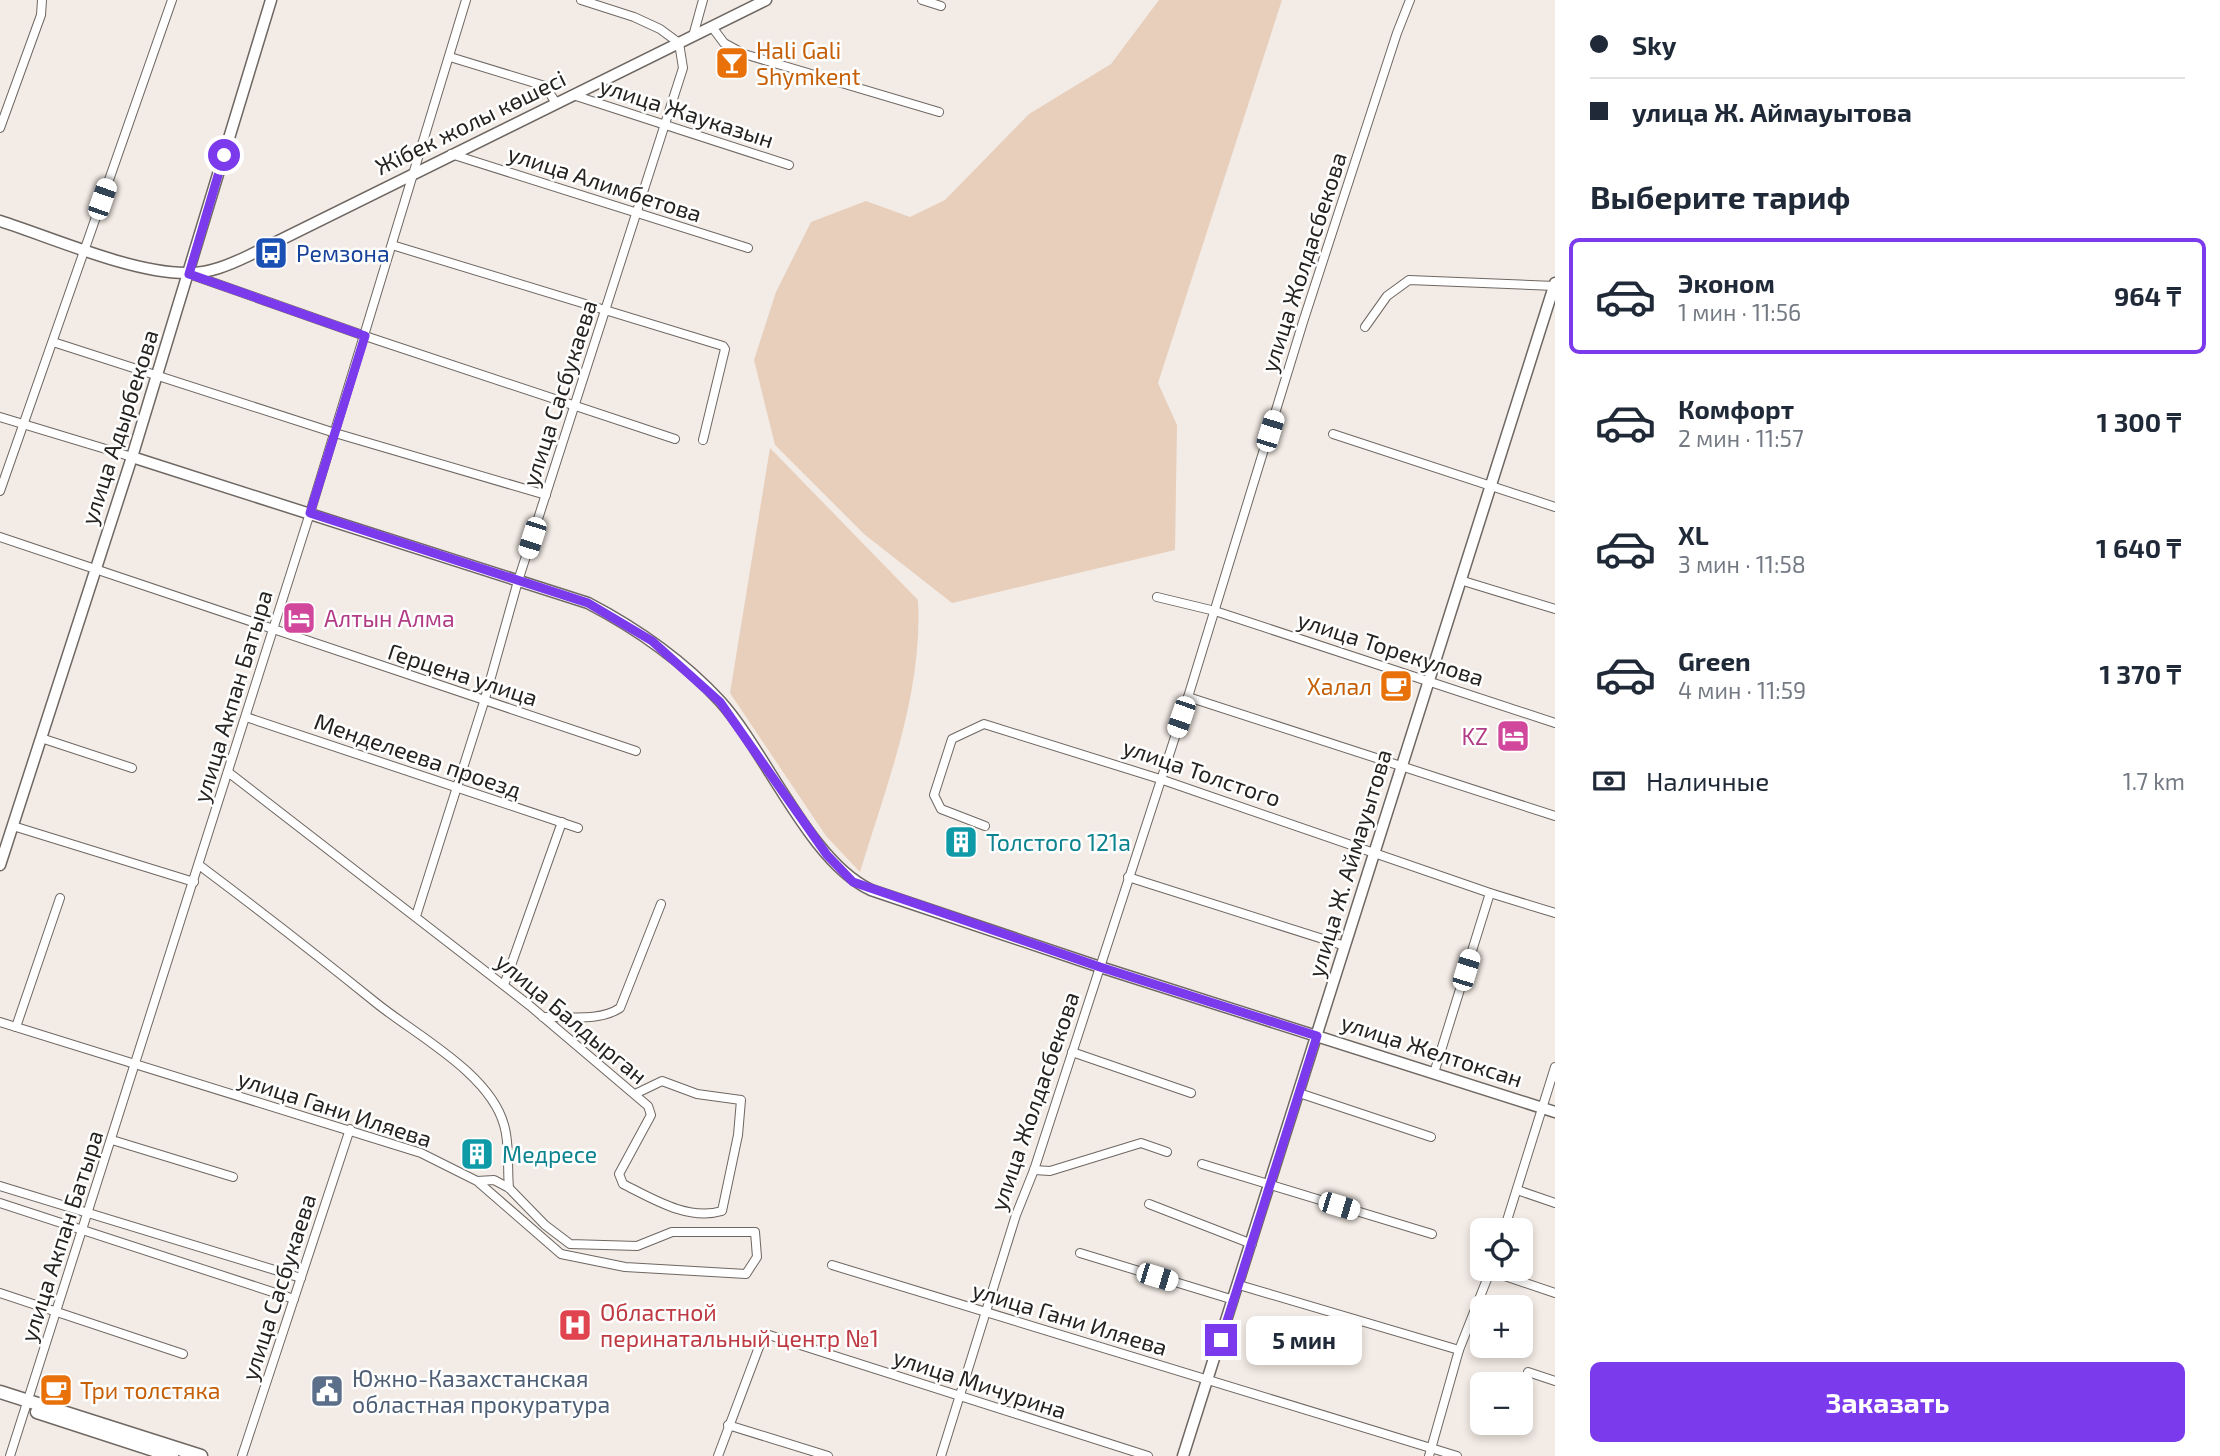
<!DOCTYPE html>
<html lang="ru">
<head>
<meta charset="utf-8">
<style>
	:root { --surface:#fff; --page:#f2f2f3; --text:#1f2937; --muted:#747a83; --line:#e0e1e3; --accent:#7c3aed }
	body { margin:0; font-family:"Exo 2",sans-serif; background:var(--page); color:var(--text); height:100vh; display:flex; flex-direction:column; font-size:26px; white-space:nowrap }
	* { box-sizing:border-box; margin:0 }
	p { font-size:23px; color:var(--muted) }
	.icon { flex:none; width:38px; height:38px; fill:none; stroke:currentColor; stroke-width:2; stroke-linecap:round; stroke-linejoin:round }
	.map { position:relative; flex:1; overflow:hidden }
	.details { display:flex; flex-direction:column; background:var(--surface); width:665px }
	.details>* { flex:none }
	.top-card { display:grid; align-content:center; height:154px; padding:0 35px; background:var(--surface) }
	.tools { position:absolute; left:1470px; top:1218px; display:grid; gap:14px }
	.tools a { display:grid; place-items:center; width:63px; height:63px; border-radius:10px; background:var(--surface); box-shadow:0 4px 10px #0003; font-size:35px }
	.end { position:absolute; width:32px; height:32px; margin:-16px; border:9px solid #7c3aed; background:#fff; box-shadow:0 0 0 4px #fff }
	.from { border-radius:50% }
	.bubble { position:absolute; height:49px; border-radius:10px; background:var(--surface); box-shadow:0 4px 10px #0003; font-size:23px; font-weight:700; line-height:49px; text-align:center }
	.car { position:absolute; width:21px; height:42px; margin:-21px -10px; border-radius:9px; box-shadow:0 0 5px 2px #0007; background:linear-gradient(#fff 24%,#345 0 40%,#fff 0 76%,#345 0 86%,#fff 0) }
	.top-card b { display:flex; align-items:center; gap:24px; height:66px; font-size:26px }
	.top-card b+b { border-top:2px solid var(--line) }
	.top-card i { width:18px; height:18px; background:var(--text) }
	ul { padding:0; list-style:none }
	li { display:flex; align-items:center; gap:21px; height:116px; margin:0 14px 10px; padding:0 21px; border:4px solid transparent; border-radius:10px }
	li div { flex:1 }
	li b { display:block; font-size:26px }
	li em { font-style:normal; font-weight:700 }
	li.active { border-color:var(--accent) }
	li>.icon { width:63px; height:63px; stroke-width:1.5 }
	h2 { padding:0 35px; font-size:32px; line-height:84px }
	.pay { display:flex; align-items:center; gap:18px; height:77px; padding:0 35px; font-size:26px }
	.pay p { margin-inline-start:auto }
	.primary-button { display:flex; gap:14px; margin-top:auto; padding:14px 35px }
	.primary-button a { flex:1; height:80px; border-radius:10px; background:var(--accent); color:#fff; font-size:28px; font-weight:700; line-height:80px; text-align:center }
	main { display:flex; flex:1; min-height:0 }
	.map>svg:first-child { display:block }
</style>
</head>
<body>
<main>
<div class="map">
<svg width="1555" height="1456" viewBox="0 0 1555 1456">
	<rect width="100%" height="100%" fill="#f3ebe5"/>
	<g fill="#e7cfbc">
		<path d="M 1159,0 L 1282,0 L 1158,383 L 1177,425 L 1175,550 L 952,603 L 864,534 L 775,445 L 754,360 L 776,292 L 811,222 L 866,201 L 910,217 L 945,200 L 1029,114 L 1111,64 Z"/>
		<path d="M 770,448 L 918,600 C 923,694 887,783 860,872 L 826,836 L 730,693 Z"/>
	</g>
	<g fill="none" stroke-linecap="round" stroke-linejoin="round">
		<defs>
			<g id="street">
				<path d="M 922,0 L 941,6"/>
				<path d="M 712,27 L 724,43 L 744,54 L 939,112"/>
				<path d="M 693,36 L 703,0"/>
				<path d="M 450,57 L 545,86 L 556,103"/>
				<path d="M 573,95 L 789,165"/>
				<path d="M 0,128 L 41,15 L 42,0"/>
				<path d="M 451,154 L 748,248"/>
				<path d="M 392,245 L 723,346 L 725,349 L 703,440"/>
				<path d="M 192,275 L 365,336 L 675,439"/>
				<path d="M 1365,327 L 1387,296 L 1409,280 L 1555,286"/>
				<path d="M 53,342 L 335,433 L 546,495"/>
				<path d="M 0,417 L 132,457"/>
				<path d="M 1333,434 L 1555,507"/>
				<path d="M 0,491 L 172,0"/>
				<path d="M 0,537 L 636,751"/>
				<path d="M 1460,580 L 1555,609"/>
				<path d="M 1157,597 L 1215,611 L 1555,723"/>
				<path d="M 1188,697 L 1555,816"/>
				<path d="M 246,717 L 578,828"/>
				<path d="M 41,738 L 132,768"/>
				<path d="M 228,772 L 529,1005 L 648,1106 L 651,1115 L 619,1174 L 623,1184 C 653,1199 688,1221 722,1211 L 738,1135 L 741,1100 L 697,1094 L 662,1081 L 635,1094"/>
				<path d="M 13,826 L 194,882"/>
				<path d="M 985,826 L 941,809 L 934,795 L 952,739 L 984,724 L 1160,779 L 1490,893 L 1555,913"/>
				<path d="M 199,865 C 259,910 317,955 375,1002 C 414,1034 490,1073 504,1125 C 510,1144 507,1168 509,1188"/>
				<path d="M 1128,877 L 1345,946"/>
				<path d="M 416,916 L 484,702 L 518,581 L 683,68 L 679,43 L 660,29 L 634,17 L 581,0"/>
				<path d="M 504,985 L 562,822"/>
				<path d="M 543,1017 C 568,1016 599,1022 620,1008 L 661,904"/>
				<path d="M 0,1022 L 421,1153 L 477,1181 L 561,1254 L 625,1267 L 746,1274 L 757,1257 L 755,1232 L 672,1232 L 637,1246 L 570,1244 L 545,1225 L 509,1188 L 494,1180 L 477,1181"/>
				<path d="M 16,1027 L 60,898"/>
				<path d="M 1072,1052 L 1191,1093"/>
				<path d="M 1434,1073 L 1490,893"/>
				<path d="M 1299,1093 L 1431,1137"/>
				<path d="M 112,1140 L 233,1177"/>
				<path d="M 1202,1164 L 1432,1234"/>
				<path d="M 1034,1170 L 1050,1171 L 1141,1143 L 1167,1152"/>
				<path d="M 0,1186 L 301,1278"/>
				<path d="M 1517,1190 L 1555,1203"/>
				<path d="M 0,1203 L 294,1299"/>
				<path d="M 1149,1204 L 1252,1244"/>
				<path d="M 1504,1230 L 1555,1067"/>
				<path d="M 1080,1253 L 1234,1300"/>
				<path d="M 832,1265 L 1457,1456"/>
				<path d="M 1490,1271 L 1555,1293"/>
				<path d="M 1239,1285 L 1459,1350"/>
				<path d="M 0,1293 L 183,1354"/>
				<path d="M 1528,1372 L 1555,1381"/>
				<path d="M 728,1425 L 828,1456"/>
				<path d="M 10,1456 L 310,513 L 466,0"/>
				<path d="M 242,1456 L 350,1129"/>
				<path d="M 718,1456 L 762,1339 L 769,1335 L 1148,1456"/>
				<path d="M 941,1456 L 1016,1215 L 1034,1170 L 1188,697 L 1303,322 L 1397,33 L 1410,0"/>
				<path d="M 1429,1456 L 1459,1350 L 1491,1269"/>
			</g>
			<g id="secondary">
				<path d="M 0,221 C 53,238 132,273 186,273 C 208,274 229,265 248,256 L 766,0"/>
				<path d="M 132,457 L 588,603 C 636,628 683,661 720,701 C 767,753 809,861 871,890 L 1100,967 L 1555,1112"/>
				<path d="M 0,865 L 132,457 L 271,0"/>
				<path d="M 1183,1456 L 1555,283"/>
			</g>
			<g id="primary">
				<path d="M 0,1392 L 201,1456"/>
				<path d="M 37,1412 L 172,1456"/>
			</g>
		</defs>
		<use href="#street" stroke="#6e6762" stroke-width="10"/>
		<use href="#secondary" stroke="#6e6762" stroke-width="13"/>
		<use href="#primary" stroke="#6e6762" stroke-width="15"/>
		<use href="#street" stroke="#fff" stroke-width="8"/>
		<use href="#secondary" stroke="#fff" stroke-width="10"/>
		<use href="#primary" stroke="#fff" stroke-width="12"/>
	</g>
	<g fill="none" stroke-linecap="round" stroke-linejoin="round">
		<path stroke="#7c3aed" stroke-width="9" d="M 224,155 L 189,274 L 365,336 L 310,513 L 588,603 L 652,641 L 720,702 L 827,855 L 853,882 L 1100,967 L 1317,1036 L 1221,1340"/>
	</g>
	<defs>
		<symbol id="bar-square" viewBox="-11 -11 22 22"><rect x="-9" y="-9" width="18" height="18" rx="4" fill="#e8710a" stroke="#fff"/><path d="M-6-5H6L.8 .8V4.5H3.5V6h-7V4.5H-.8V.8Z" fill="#fff"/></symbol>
		<symbol id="bus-square" viewBox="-11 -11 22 22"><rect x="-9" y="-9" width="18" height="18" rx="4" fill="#1a4fb4" stroke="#fff"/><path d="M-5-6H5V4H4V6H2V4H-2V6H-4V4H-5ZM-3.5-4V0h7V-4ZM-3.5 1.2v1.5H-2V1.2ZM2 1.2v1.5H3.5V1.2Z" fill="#fff"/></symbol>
		<symbol id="hotel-square" viewBox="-11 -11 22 22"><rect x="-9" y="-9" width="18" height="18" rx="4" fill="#d1479c" stroke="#fff"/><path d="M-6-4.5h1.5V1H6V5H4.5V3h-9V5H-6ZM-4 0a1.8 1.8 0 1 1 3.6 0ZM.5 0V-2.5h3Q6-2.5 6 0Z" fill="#fff"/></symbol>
		<symbol id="cafe-square" viewBox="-11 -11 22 22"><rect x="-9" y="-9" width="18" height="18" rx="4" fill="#e8710a" stroke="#fff"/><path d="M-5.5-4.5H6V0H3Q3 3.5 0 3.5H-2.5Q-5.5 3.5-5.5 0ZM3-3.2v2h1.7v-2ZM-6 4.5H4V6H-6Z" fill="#fff"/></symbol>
		<symbol id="building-square" viewBox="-11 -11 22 22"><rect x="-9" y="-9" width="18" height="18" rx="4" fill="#0f9aa8" stroke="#fff"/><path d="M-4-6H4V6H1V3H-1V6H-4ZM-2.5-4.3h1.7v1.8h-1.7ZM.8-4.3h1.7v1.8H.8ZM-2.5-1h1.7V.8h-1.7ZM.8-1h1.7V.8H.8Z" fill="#fff"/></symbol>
		<symbol id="hospital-square" viewBox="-11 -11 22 22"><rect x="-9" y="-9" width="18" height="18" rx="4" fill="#e0444e" stroke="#fff"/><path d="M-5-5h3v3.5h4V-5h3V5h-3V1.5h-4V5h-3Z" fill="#fff"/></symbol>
		<symbol id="civic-square" viewBox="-11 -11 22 22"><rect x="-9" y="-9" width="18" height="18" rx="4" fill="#5c6f8a" stroke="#fff"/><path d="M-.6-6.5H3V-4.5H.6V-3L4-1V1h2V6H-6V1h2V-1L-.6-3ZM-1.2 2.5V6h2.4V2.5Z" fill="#fff"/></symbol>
	</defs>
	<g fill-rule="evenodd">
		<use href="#bar-square" x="713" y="44" width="38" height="38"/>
		<use href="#bus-square" x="252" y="234" width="38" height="38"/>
		<use href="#hotel-square" x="280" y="599" width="38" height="38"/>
		<use href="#cafe-square" x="1377" y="667" width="38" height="38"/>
		<use href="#hotel-square" x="1494" y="717" width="38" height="38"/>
		<use href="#building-square" x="942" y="823" width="38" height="38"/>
		<use href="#building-square" x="458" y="1135" width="38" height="38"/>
		<use href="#hospital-square" x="556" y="1306" width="38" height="38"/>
		<use href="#cafe-square" x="37" y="1371" width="38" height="38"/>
		<use href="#civic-square" x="308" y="1372" width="38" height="38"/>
	</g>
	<g text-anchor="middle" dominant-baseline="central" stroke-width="5" stroke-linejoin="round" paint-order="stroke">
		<g font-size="23" fill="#c56008" stroke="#fff" text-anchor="start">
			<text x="756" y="50">Hali Gali<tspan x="756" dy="26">Shymkent</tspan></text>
			<text x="1372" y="686" text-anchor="end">Халал</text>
			<text x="80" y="1390">Три толстяка</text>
		</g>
		<g font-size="23" fill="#252220" stroke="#fff">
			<text transform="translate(687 112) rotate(18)">улица Жауказын</text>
			<text transform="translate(470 122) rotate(-26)">Жібек жолы көшесі</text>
			<text transform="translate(605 183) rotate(18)">улица Алимбетова</text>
			<text transform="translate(1303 262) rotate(-72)">улица Жолдасбекова</text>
			<text transform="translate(559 393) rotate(-72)">улица Сасбукаева</text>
			<text transform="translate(119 427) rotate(-72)">улица Адырбекова</text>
			<text transform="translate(1391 648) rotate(18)">улица Торекулова</text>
			<text transform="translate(463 674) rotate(18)">Герцена улица</text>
			<text transform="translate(232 696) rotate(-73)">улица Акпан Батыра</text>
			<text transform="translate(418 755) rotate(19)">Менделеева проезд</text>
			<text transform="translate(1202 772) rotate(19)">улица Толстого</text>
			<text transform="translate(1349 863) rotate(-73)">улица Ж. Аймауытова</text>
			<text transform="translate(572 1018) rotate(40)">улица Балдырган</text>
			<text transform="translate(1432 1050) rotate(18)">улица Желтоксан</text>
			<text transform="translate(1034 1101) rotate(-71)">улица Жолдасбекова</text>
			<text transform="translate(335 1108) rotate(18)">улица Гани Иляева</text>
			<text transform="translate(61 1236) rotate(-72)">улица Акпан Батыра</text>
			<text transform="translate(278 1287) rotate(-72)">улица Сасбукаева</text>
			<text transform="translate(1070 1318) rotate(17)">улица Гани Иляева</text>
			<text transform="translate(980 1383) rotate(18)">улица Мичурина</text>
		</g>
		<g font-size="23" fill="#164399" stroke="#fff" text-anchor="start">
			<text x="296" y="253">Ремзона</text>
		</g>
		<g font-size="23" fill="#b23c85" stroke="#fff" text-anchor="start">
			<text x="324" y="618">Алтын Алма</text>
			<text x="1488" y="736" text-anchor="end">KZ</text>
		</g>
		<g font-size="23" fill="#0d838f" stroke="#fff" text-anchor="start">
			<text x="986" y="842">Толстого 121а</text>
			<text x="502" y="1154">Медресе</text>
		</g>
		<g font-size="23" fill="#be3a42" stroke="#fff" text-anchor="start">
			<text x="600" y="1312">Областной<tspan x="600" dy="26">перинатальный центр №1</tspan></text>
		</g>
		<g font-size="23" fill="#4e5e75" stroke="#fff" text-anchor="start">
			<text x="352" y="1378">Южно-Казахстанская<tspan x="352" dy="26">областная прокуратура</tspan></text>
		</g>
	</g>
</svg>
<div class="tools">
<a><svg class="icon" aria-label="locate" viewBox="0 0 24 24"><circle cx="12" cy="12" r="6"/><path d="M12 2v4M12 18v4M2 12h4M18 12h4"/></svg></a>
<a>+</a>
<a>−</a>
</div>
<i class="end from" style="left:224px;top:155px"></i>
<i class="end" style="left:1221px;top:1340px"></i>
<div class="bubble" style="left:1246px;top:1316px;width:116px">5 мин</div>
<i class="car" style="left:102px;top:199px;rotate:19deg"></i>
<i class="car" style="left:1270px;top:431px;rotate:17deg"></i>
<i class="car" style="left:532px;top:538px;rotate:198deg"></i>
<i class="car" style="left:1181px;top:717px;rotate:199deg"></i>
<i class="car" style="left:1466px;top:970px;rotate:17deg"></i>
<i class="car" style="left:1339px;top:1206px;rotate:107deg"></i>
<i class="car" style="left:1157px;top:1277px;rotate:107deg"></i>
</div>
<section class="details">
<div class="top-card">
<b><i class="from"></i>Sky</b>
<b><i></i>улица Ж. Аймауытова</b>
</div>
<h2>Выберите тариф</h2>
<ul>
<li class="active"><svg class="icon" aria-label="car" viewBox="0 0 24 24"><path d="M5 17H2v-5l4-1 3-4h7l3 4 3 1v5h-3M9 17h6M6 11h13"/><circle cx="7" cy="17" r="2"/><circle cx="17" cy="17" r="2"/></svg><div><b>Эконом</b><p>1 мин · 11:56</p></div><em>964 ₸</em></li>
<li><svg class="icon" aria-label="car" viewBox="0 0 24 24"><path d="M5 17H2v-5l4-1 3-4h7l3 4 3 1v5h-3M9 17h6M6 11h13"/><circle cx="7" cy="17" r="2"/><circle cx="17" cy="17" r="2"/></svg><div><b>Комфорт</b><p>2 мин · 11:57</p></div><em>1 300 ₸</em></li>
<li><svg class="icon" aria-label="car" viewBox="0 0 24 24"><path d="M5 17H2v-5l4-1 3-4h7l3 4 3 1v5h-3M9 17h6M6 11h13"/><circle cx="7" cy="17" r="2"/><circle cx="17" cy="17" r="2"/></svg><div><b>XL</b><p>3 мин · 11:58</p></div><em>1 640 ₸</em></li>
<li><svg class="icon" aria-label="car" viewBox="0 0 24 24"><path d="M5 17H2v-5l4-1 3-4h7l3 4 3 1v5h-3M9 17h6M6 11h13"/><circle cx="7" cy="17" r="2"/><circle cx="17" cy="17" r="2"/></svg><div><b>Green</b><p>4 мин · 11:59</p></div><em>1 370 ₸</em></li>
</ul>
<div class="pay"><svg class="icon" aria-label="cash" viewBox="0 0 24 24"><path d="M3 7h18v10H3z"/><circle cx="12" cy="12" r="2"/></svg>Наличные<p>1.7 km</p></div>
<div class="primary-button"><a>Заказать</a></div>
</section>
</main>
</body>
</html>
